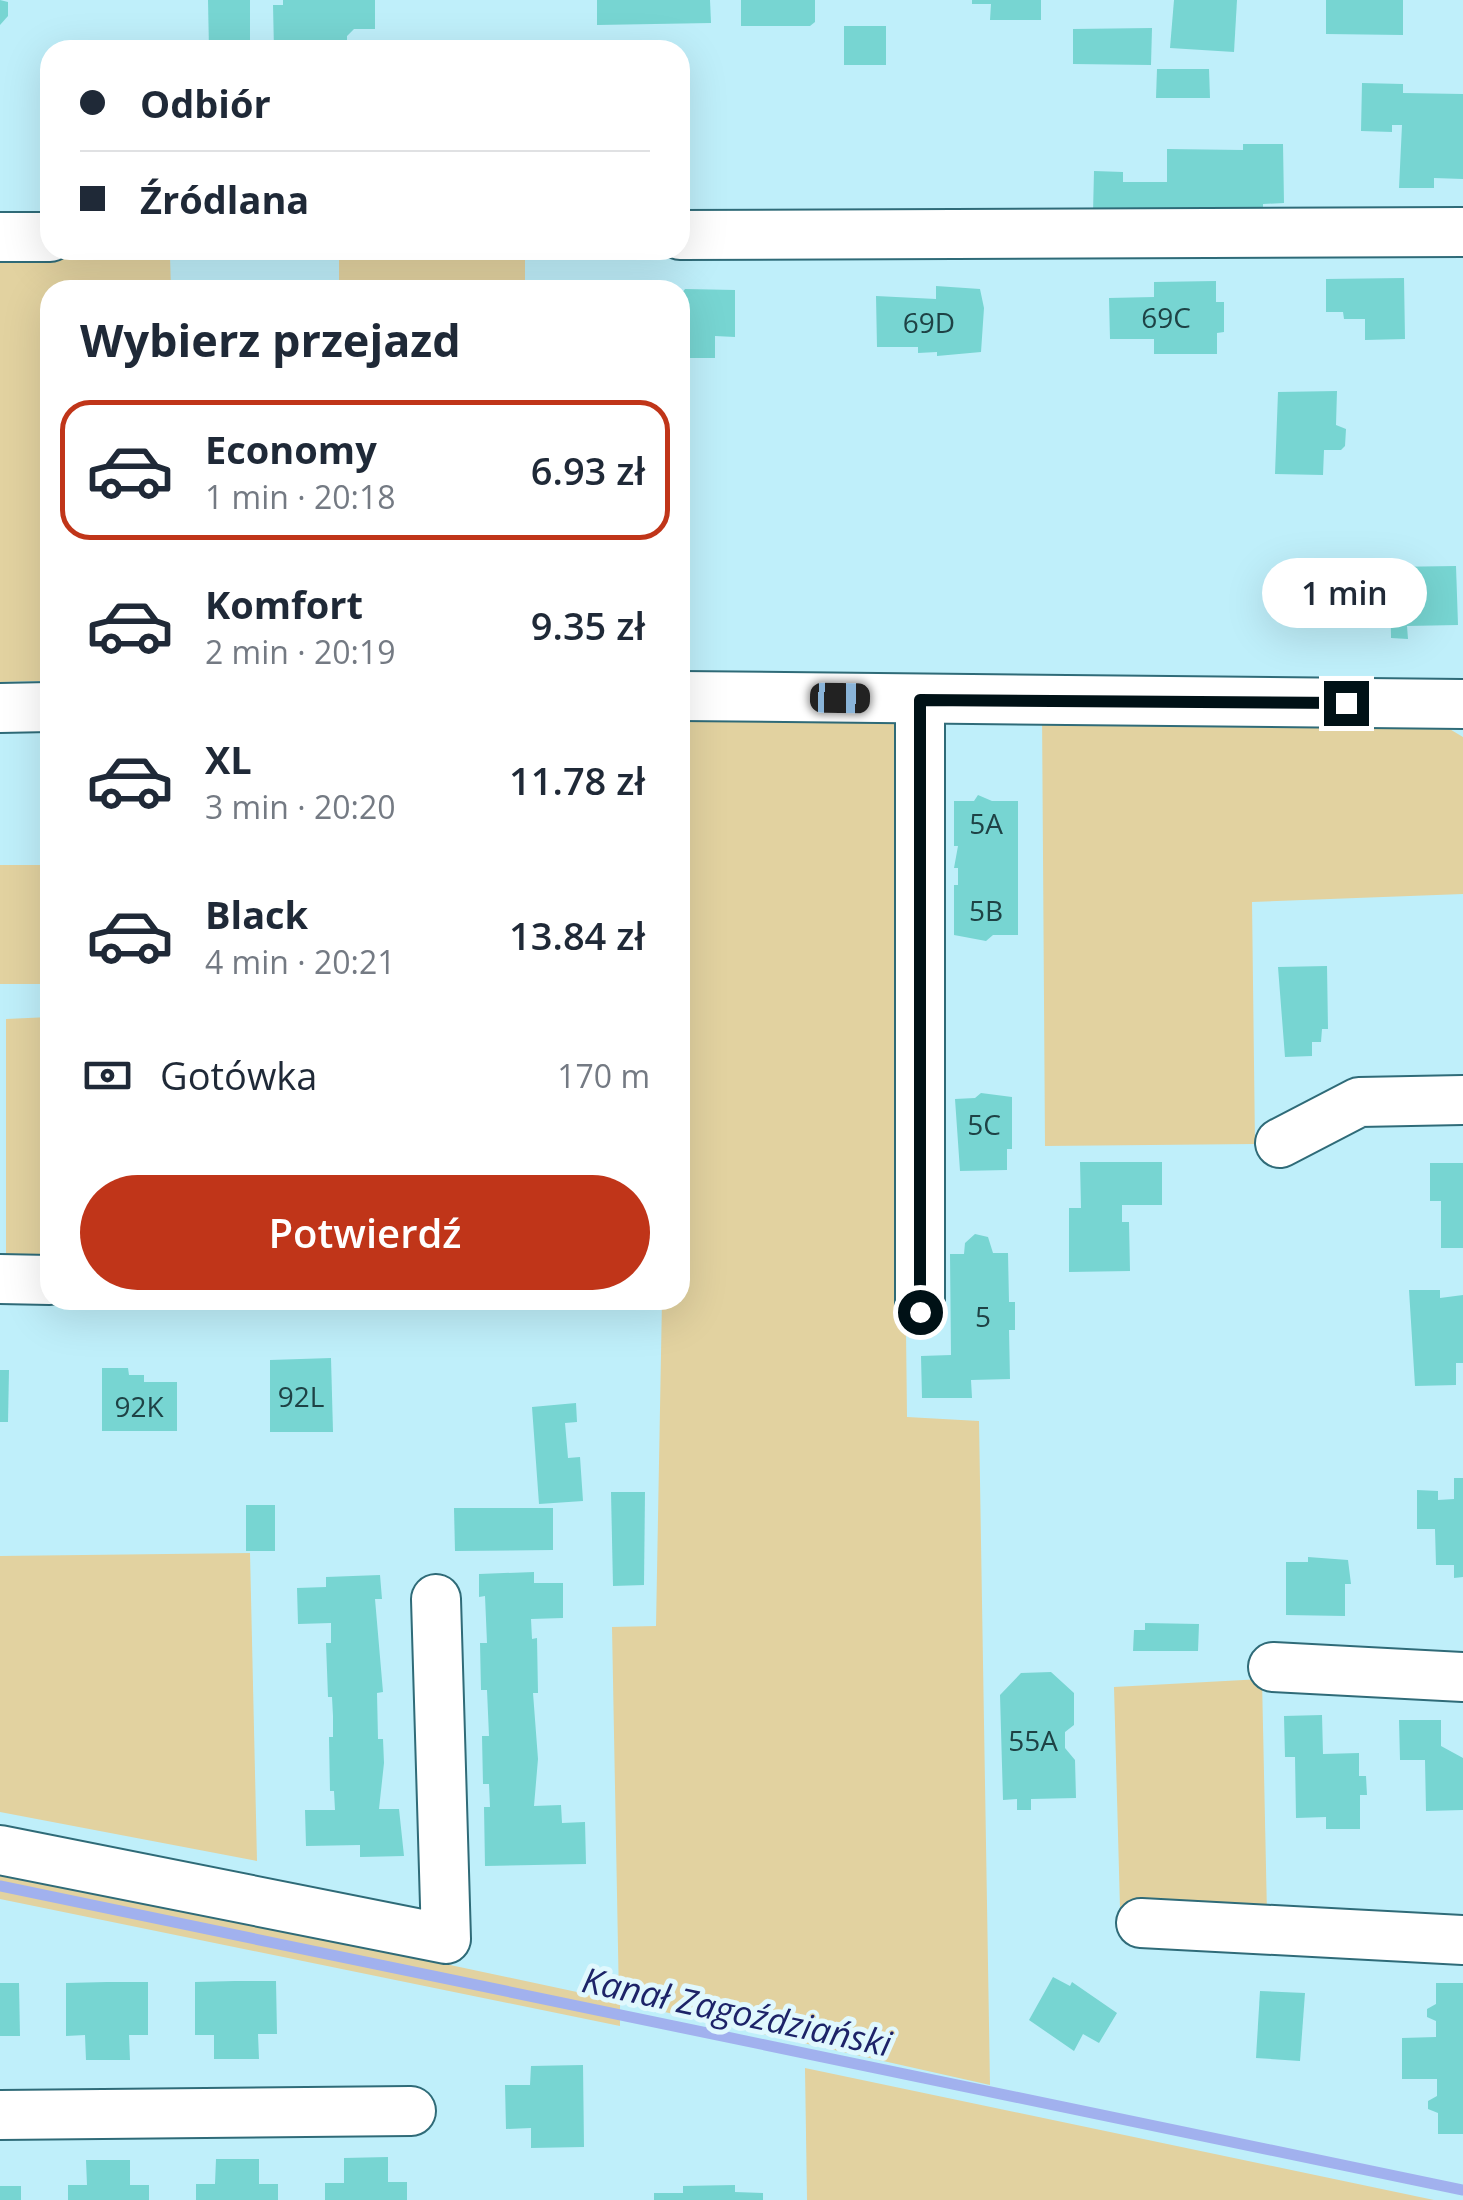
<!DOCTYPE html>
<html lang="pl">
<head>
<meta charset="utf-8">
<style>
	:root { --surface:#fff; --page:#f2f2f3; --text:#1f2937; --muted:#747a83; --line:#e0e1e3; --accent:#c03519 }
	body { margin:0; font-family:"Open Sans",sans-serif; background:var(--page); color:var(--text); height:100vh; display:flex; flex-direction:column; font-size:38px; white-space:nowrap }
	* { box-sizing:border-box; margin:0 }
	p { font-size:32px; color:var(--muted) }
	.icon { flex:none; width:55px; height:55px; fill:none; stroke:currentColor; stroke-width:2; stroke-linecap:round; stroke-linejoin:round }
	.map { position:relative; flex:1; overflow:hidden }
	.drawer { position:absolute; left:40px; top:280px; width:650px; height:1030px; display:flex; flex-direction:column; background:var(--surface); border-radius:30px; box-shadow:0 10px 40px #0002 }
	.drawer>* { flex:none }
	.hud { position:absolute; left:40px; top:40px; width:650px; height:220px; border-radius:30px; box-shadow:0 10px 40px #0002; display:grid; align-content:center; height:220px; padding:0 40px; background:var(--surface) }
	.end { position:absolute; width:45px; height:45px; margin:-22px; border:12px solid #001116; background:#fff; box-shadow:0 0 0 5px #fff }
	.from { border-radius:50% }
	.bubble { position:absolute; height:70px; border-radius:35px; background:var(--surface); box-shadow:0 10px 40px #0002; font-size:32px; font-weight:600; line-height:70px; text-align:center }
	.car { position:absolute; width:30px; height:60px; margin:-30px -15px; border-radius:12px; box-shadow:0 0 8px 2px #0007; background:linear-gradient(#222 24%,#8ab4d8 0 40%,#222 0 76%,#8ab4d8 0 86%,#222 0) }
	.hud b { display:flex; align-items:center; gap:35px; height:95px; font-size:38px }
	.hud b+b { border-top:2px solid var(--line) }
	.hud i { width:25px; height:25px; background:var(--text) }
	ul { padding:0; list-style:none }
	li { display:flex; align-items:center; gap:30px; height:140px; margin:0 20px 15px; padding:0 20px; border:5px solid transparent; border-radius:30px }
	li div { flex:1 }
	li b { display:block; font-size:38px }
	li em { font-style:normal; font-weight:600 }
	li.selected { border-color:var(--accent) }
	li>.icon { width:90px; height:90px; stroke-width:1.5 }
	h2 { padding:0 40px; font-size:45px; line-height:120px }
	.pay { display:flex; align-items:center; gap:25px; height:110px; padding:0 40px; font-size:38px }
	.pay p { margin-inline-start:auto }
	.primary-button { display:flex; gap:20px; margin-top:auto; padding:20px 40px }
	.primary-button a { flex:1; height:115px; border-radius:60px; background:var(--accent); color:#fff; font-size:40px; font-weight:600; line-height:115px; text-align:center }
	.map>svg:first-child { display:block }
</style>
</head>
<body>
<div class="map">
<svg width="1463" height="2200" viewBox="0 0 1463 2200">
	<rect width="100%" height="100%" fill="#bfeffa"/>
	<g fill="#e2d2a0">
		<path d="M 525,254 L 525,290 L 339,290 L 339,255 Z"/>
		<path d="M 170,256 L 171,290 L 50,290 L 50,388 L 41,389 L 45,681 L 0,682 L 0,257 Z"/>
		<path d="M 1042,711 L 1426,715 L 1463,737 L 1463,894 L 1252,902 L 1255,1144 L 1045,1146 Z"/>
		<path d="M 680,717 L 899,720 L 907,1417 L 979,1421 L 990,2085 L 620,2002 L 620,2026 L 0,1899 L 0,1869 L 619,2001 L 612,1627 L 656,1626 L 662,1300 L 680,1300 Z"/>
		<rect x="0" y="865" width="50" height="119"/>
		<path d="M 50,1017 L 50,1263 L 6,1263 L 6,1019 Z"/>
		<path d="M 250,1553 L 257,1861 L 0,1812 L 0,1556 Z"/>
		<path d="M 1262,1679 L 1267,1915 L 1120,1908 L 1114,1687 Z"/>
		<path d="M 805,2068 L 1434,2200 L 807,2200 Z"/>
	</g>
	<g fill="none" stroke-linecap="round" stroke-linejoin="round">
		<path stroke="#a1b1ee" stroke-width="11" d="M 0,1886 L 1463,2190"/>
	</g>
	<g fill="#77d5d2">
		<path d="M 0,0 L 8,2 L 8,16 L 0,25 Z"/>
		<path d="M 208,0 L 250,0 L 250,50 L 209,50 Z"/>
		<path d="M 283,0 L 375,0 L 375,29 L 354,29 L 347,36 L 347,50 L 274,50 L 273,5 L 283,5 Z"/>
		<path d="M 597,0 L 710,0 L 711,23 L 597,25 Z"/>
		<path d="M 741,0 L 815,0 L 815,22 L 810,26 L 741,26 Z"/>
		<path d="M 972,0 L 1041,0 L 1041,20 L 990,20 L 991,4 L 972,4 Z"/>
		<path d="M 1174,0 L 1237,0 L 1234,52 L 1170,48 Z"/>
		<path d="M 1326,0 L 1403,0 L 1403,35 L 1326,34 Z"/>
		<rect x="844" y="26" width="42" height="39"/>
		<path d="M 1152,28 L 1151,65 L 1073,64 L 1073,29 Z"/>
		<path d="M 1157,69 L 1209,69 L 1210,98 L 1156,98 Z"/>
		<path d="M 1362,83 L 1403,84 L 1403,93 L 1463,94 L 1463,179 L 1434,178 L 1434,188 L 1399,188 L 1402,125 L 1392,125 L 1392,132 L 1361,131 Z"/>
		<path d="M 1243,144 L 1283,144 L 1284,203 L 1263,204 L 1263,213 L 1093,213 L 1094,171 L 1123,172 L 1123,182 L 1167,182 L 1167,149 L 1243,150 Z"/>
		<path d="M 1404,278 L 1405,339 L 1365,340 L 1365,319 L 1344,319 L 1343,312 L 1326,312 L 1326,279 Z"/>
		<path d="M 1216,281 L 1216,302 L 1224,302 L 1224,332 L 1217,333 L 1217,354 L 1154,354 L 1154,339 L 1110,339 L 1109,298 L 1154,297 L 1154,282 Z"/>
		<path d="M 194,283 L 230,284 L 230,290 L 194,290 Z"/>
		<rect x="617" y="286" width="37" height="4"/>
		<path d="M 936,286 L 980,289 L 984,308 L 981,352 L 937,356 L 937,352 L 918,353 L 918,347 L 877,347 L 876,296 L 936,299 Z"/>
		<path d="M 685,289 L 735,290 L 735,337 L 715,336 L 715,358 L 685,358 L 685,349 L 680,349 L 680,296 Z"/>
		<path d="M 1337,391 L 1336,425 L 1346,429 L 1345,446 L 1341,450 L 1324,450 L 1323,475 L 1275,474 L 1278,392 Z"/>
		<path d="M 1456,566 L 1458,625 L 1407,626 L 1408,639 L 1391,638 L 1390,567 Z"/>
		<path d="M 978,795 L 992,801 L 1018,801 L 1018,935 L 993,935 L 986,941 L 954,935 L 954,885 L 958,885 L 958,868 L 954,868 L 958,846 L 954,846 L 954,801 L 974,801 Z"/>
		<path d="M 1327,966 L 1328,1029 L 1322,1029 L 1321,1042 L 1312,1042 L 1312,1056 L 1285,1057 L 1278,967 Z"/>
		<path d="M 981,1093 L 1012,1097 L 1012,1149 L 1007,1149 L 1007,1170 L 960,1171 L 955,1099 L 975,1098 Z"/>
		<path d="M 1080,1162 L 1162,1162 L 1162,1205 L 1122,1205 L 1122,1222 L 1129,1222 L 1130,1271 L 1069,1272 L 1069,1208 L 1081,1208 Z"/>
		<path d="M 1430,1163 L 1463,1163 L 1463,1248 L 1441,1248 L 1441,1201 L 1430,1201 Z"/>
		<path d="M 975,1234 L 988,1237 L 993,1253 L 1008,1253 L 1009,1302 L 1015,1302 L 1015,1330 L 1009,1330 L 1010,1379 L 971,1380 L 972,1398 L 922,1398 L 921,1356 L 951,1355 L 950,1254 L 964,1254 L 965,1243 Z"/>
		<path d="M 1409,1290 L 1440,1290 L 1440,1298 L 1463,1295 L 1463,1363 L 1456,1363 L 1456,1385 L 1415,1386 Z"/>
		<path d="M 331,1358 L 333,1432 L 270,1432 L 270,1360 Z"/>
		<path d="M 102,1368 L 128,1368 L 129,1375 L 144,1375 L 144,1382 L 177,1382 L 177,1431 L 102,1431 Z"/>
		<path d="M 0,1370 L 9,1370 L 8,1422 L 0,1422 Z"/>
		<path d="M 576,1403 L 577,1422 L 565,1423 L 568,1458 L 580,1457 L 583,1501 L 539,1504 L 532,1407 Z"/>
		<path d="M 1454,1478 L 1463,1478 L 1463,1577 L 1454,1578 L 1454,1565 L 1436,1565 L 1435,1529 L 1417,1529 L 1417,1490 L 1438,1491 L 1438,1500 L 1454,1499 Z"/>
		<path d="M 611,1492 L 645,1492 L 644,1585 L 613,1586 Z"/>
		<rect x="246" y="1505" width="29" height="46"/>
		<path d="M 454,1508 L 553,1508 L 553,1550 L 455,1551 Z"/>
		<path d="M 1308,1557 L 1348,1560 L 1351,1584 L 1345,1584 L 1345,1616 L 1286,1615 L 1286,1562 L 1308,1562 Z"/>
		<path d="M 534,1572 L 534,1583 L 563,1583 L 563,1618 L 531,1619 L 532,1639 L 537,1638 L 538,1693 L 533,1693 L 538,1759 L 534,1806 L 561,1805 L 562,1823 L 585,1822 L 586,1864 L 485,1866 L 484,1807 L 490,1807 L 489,1784 L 483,1784 L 482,1736 L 489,1736 L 487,1690 L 481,1690 L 480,1643 L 487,1643 L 485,1596 L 479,1597 L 479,1574 Z"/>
		<path d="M 380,1575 L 382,1599 L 375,1599 L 383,1692 L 377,1693 L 378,1739 L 383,1739 L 384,1763 L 379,1809 L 399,1809 L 404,1856 L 360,1857 L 360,1845 L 306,1846 L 305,1810 L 335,1810 L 334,1791 L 330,1791 L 329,1737 L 333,1737 L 333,1716 L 332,1697 L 328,1697 L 326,1643 L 331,1643 L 331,1623 L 298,1624 L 297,1588 L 326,1587 L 326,1577 Z"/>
		<path d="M 1145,1623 L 1199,1624 L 1198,1651 L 1133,1651 L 1134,1630 L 1145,1630 Z"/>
		<path d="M 1051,1672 L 1074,1693 L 1074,1725 L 1065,1732 L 1065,1748 L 1075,1760 L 1076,1798 L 1031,1799 L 1031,1810 L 1017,1810 L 1017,1799 L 1003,1800 L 1000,1695 L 1021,1673 Z"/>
		<path d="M 1322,1715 L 1323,1754 L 1359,1753 L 1359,1776 L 1366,1776 L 1367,1795 L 1360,1795 L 1360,1829 L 1326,1829 L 1326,1817 L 1296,1818 L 1295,1757 L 1285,1757 L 1284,1716 Z"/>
		<path d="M 1399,1720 L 1441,1720 L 1441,1746 L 1463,1758 L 1463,1810 L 1426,1811 L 1425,1760 L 1400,1760 Z"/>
		<path d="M 1053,1977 L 1070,1986 L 1072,1982 L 1117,2013 L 1099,2043 L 1083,2034 L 1074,2051 L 1029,2020 Z"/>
		<path d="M 235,1981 L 276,1981 L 277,2034 L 258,2034 L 259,2059 L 214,2059 L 214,2035 L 195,2035 L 195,1982 Z"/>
		<path d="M 107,1982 L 148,1982 L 148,2035 L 129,2035 L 130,2060 L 86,2060 L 85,2035 L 66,2036 L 66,1983 Z"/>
		<path d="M 0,1983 L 19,1983 L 20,2036 L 0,2036 Z"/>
		<path d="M 1436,1983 L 1463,1983 L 1463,2134 L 1438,2134 L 1438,2113 L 1428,2109 L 1428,2101 L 1437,2096 L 1437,2079 L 1402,2079 L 1402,2038 L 1436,2037 L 1436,2021 L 1427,2017 L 1427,2009 L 1436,2004 Z"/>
		<path d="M 1260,1991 L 1305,1993 L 1300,2061 L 1256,2058 Z"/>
		<path d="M 583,2065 L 584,2147 L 531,2148 L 531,2128 L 506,2129 L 505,2085 L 530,2085 L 531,2066 Z"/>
		<path d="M 388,2157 L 388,2182 L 407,2182 L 407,2200 L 325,2200 L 325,2183 L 344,2183 L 344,2158 Z"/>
		<path d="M 216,2159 L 259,2159 L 259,2184 L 278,2184 L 278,2200 L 196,2200 L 196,2184 L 215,2184 Z"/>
		<path d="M 86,2160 L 130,2160 L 130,2185 L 149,2185 L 149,2200 L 68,2200 L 68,2185 L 87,2185 Z"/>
		<path d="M 735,2185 L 735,2192 L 763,2193 L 763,2200 L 654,2200 L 654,2193 L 683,2193 L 683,2186 Z"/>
		<rect x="0" y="2186" width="21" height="14"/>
	</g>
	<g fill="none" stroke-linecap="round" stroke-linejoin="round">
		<defs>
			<g id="minor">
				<path d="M 680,235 L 1463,232"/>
				<path d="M 0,237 L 50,237"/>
				<path d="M 680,696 L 1463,704"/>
				<path d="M 920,699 L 920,1313"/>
				<path d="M 0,708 L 50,707"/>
				<path d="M 1280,1143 L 1359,1102 L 1463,1100"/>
				<path d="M 0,1279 L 50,1280"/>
				<path d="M 1273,1667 L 1463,1677"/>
				<path d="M 0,1850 L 446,1939 L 436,1599"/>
				<path d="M 1141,1923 L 1463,1940"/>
				<path d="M 0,2115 L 411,2111"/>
			</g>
		</defs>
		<use href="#minor" stroke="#2f6b78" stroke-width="52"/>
		<use href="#minor" stroke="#fff" stroke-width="48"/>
	</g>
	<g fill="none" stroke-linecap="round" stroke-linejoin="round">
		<path stroke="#001116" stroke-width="12" d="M 920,1312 L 920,700 L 1346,703"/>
	</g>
	<g text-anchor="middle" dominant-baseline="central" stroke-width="10" stroke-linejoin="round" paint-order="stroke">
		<g font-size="28" fill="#1e4245">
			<text x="1166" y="317">69C</text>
			<text x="929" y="322">69D</text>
			<text x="986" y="823">5A</text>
			<text x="986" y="910">5B</text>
			<text x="984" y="1124">5C</text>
			<text x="983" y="1316">5</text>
			<text x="301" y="1396">92L</text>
			<text x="139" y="1406">92K</text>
			<text x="1033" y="1740">55A</text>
		</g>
		<g font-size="35" font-style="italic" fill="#1d2368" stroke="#e0f8fd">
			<text transform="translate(737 2011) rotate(12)">Kanał Zagoździański</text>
		</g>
	</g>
</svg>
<i class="end from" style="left:920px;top:1312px"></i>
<i class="end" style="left:1346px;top:703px"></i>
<div class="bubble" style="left:1262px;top:558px;width:165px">1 min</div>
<i class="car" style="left:840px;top:698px;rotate:91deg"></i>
<div class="hud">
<b><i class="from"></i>Odbiór</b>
<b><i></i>Źródlana</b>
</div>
<section class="drawer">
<h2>Wybierz przejazd</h2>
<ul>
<li class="selected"><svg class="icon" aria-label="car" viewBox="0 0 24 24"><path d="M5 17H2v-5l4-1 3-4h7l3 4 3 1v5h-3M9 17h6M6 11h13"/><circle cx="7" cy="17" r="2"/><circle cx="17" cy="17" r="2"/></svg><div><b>Economy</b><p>1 min · 20:18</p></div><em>6.93 zł</em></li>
<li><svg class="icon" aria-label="car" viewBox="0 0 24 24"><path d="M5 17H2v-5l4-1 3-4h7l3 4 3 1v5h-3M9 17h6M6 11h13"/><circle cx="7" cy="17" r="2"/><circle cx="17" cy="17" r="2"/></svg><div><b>Komfort</b><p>2 min · 20:19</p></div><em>9.35 zł</em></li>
<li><svg class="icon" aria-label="car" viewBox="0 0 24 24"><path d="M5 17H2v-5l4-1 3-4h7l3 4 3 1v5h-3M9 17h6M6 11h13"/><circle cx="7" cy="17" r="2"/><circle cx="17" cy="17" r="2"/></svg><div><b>XL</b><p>3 min · 20:20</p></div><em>11.78 zł</em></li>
<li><svg class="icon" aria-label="car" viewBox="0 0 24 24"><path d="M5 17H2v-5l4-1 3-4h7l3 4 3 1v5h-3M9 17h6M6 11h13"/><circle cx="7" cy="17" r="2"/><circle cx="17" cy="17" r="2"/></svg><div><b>Black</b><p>4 min · 20:21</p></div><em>13.84 zł</em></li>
</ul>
<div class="pay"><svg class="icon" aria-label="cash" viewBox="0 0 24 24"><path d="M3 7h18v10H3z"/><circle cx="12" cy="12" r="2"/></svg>Gotówka<p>170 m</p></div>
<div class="primary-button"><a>Potwierdź</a></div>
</section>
</div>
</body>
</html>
